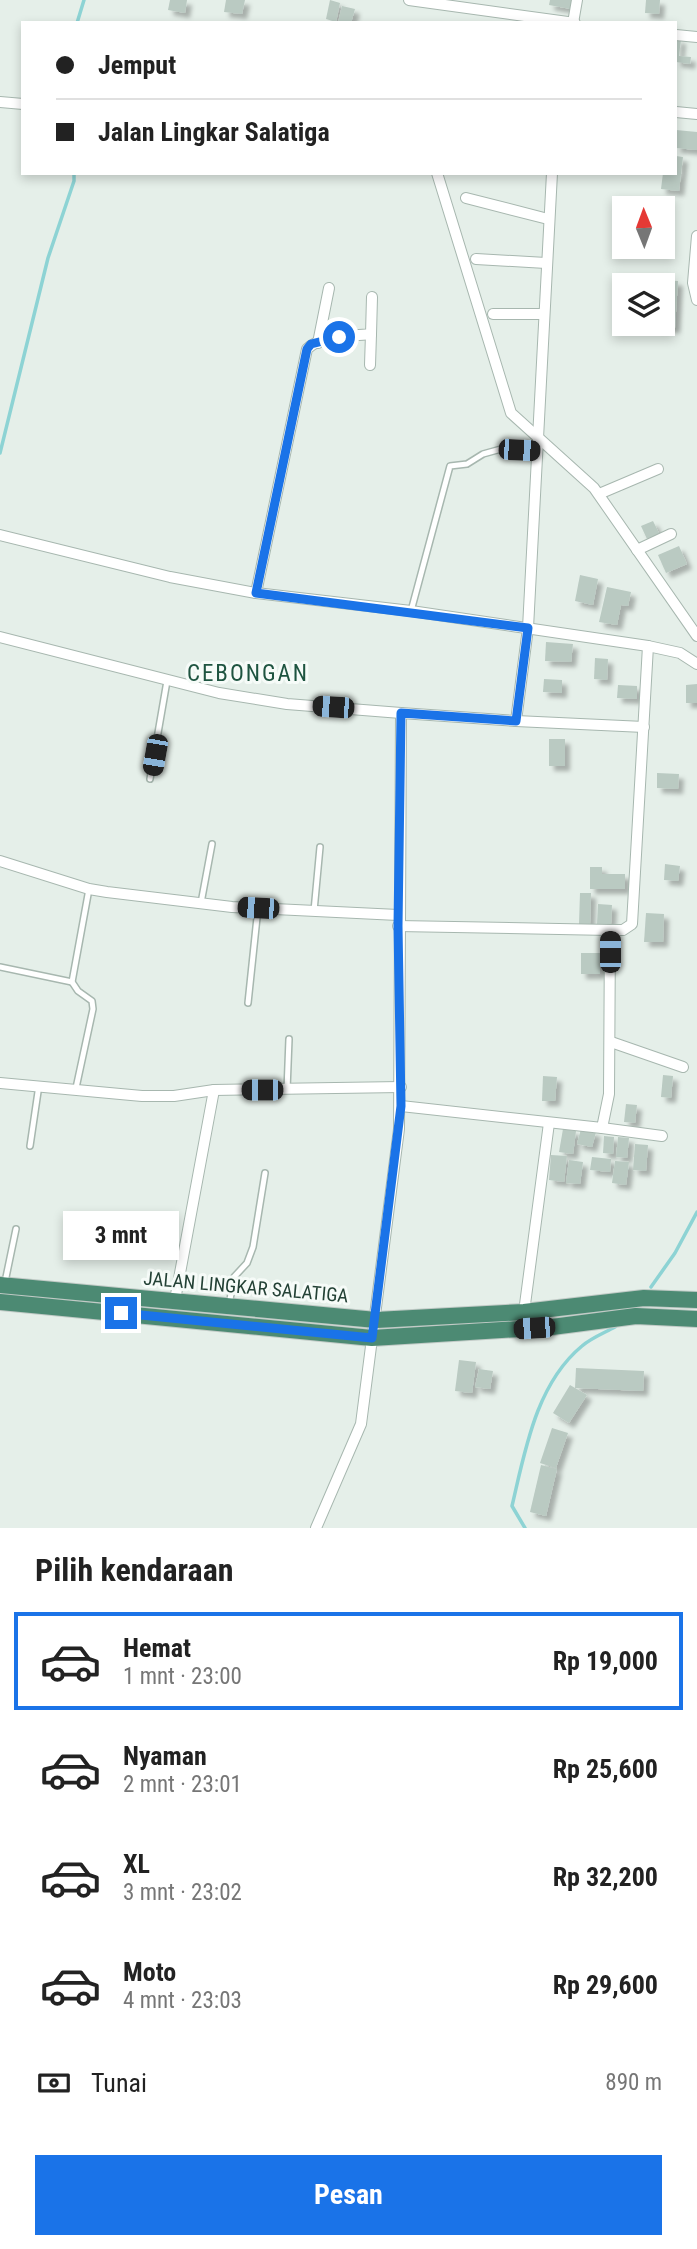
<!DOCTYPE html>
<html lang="id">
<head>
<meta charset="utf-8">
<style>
	:root { --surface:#fff; --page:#f2f2f2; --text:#222; --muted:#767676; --line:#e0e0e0; --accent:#1a73e8 }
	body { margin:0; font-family:"Roboto Condensed",sans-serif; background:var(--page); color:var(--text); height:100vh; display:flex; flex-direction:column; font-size:26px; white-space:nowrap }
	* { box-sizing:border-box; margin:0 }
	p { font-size:23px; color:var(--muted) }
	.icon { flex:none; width:38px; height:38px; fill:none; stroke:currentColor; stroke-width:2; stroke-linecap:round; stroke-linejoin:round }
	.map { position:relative; height:1528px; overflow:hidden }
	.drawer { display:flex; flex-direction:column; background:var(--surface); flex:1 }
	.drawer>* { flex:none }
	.hud { position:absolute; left:21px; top:21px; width:656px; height:154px; border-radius:0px; box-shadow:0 4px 10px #0003; display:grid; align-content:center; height:154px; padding:0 35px; background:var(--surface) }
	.needle { width:46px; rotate:359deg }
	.fabs { position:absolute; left:612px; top:196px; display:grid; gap:14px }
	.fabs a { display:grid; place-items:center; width:63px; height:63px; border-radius:0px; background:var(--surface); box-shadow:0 4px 10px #0003; font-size:35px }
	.end { position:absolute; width:32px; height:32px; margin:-16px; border:9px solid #1a73e8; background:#fff; box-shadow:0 0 0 4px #fff }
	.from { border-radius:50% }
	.bubble { position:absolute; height:49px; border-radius:0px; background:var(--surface); box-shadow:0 4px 10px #0003; font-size:23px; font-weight:700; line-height:49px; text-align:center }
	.car { position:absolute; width:21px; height:42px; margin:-21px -10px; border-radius:9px; box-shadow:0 0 5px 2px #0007; background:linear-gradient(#222 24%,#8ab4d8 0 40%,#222 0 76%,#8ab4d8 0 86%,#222 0) }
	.hud b { display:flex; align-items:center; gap:24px; height:66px; font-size:26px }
	.hud b+b { border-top:2px solid var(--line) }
	.hud i { width:18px; height:18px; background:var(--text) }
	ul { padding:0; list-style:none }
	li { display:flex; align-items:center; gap:21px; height:98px; margin:0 14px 10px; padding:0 21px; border:4px solid transparent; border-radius:0px }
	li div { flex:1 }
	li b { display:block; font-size:26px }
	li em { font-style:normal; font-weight:700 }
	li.on { border-color:var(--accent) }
	li>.icon { width:63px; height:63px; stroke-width:1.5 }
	h2 { padding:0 35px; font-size:32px; line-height:84px }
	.pay { display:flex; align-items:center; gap:18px; height:77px; padding:0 35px; font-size:26px }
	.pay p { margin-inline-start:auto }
	.action { display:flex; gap:14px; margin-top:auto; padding:14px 35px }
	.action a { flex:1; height:80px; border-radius:0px; background:var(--accent); color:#fff; font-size:28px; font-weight:700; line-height:80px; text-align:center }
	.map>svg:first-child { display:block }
</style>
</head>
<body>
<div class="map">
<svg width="697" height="1528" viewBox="0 0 697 1528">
	<defs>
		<filter id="shadow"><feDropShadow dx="5" dy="5" stdDeviation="2" flood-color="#0004"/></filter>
	</defs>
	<rect width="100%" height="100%" fill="#e5efe9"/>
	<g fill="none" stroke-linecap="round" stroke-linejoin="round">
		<g stroke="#8dd3d4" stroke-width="3.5">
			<path d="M 77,23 L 84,0"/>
			<path d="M 0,453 L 48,258 L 74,181 L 74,173"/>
			<path d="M 651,1287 L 675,1253 L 697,1212"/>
			<path d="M 525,1528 L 512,1506 C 525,1451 536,1384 582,1346 C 591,1338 604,1333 615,1327"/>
		</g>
	</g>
	<g fill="#bacac2" filter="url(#shadow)">
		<path d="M 170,0 L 187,0 L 185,13 L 168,10 Z"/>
		<path d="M 226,0 L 245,0 L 242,14 L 224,12 Z"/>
		<path d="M 330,0 L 340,3 L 336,22 L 326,19 Z"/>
		<path d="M 550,0 L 573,0 L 571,9 L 549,5 Z"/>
		<path d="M 646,0 L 660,0 L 659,14 L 645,13 Z"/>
		<path d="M 342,6 L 355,9 L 351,23 L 338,23 Z"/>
		<path d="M 676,39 L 681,39 L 679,56 L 691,57 L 690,64 L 676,62 Z"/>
		<path d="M 676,130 L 697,132 L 697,150 L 676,148 Z"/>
		<path d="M 676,156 L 683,157 L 679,191 L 661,189 L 663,173 L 676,173 Z"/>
		<path d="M 660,280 L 678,281 L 675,328 L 657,327 L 657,324 L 663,324 L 663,285 L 660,285 Z"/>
		<path d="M 653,521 L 659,533 L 647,539 L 641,526 Z"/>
		<path d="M 679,546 L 687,564 L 666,573 L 658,555 Z"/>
		<path d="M 580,575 L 598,579 L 593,605 L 575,601 Z"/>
		<path d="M 607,587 L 631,592 L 628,606 L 621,605 L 617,625 L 599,622 Z"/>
		<path d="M 546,642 L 573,644 L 571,662 L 545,661 Z"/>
		<path d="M 595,658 L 608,659 L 607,680 L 594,679 Z"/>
		<path d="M 544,679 L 562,680 L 562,693 L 543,692 Z"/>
		<path d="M 697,684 L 697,703 L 686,703 L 686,685 Z"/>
		<path d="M 618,685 L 637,686 L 637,699 L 617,698 Z"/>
		<rect x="549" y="739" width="16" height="27"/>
		<path d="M 657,773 L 679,774 L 678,789 L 657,788 Z"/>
		<path d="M 665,864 L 680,866 L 678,881 L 664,880 Z"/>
		<path d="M 590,867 L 602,867 L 602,874 L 625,874 L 625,889 L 590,889 Z"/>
		<path d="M 580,893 L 591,893 L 590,924 L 579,924 Z"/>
		<path d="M 598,904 L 612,905 L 611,924 L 597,924 Z"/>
		<path d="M 646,913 L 664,914 L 663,942 L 644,942 Z"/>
		<rect x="581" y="953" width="19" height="21"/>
		<path d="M 663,1075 L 673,1076 L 671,1098 L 661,1097 Z"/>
		<path d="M 543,1076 L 557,1077 L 555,1101 L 542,1101 Z"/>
		<path d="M 626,1104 L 637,1105 L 635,1123 L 624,1122 Z"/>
		<path d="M 563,1129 L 576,1131 L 573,1154 L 559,1152 Z"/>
		<path d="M 581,1129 L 596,1132 L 592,1147 L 577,1144 Z"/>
		<path d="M 604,1136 L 614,1137 L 613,1154 L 603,1153 Z"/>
		<path d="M 618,1137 L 629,1138 L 627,1158 L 616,1157 Z"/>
		<path d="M 635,1144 L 648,1145 L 646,1171 L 633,1170 Z"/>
		<path d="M 551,1155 L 567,1156 L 564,1182 L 549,1180 Z"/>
		<path d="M 592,1157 L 611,1159 L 610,1172 L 590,1170 Z"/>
		<path d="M 569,1160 L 583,1162 L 580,1184 L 566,1183 Z"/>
		<path d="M 615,1161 L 629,1162 L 626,1185 L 612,1183 Z"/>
		<path d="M 459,1360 L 476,1362 L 472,1393 L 455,1391 Z"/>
		<path d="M 576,1368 L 644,1371 L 643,1391 L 575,1388 Z"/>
		<path d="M 479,1369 L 493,1371 L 490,1389 L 475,1387 Z"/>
		<path d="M 570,1385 L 587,1395 L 569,1423 L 553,1413 Z"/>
		<path d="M 552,1428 L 568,1433 L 556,1468 L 540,1463 Z"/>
		<path d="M 541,1465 L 557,1469 L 546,1516 L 530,1512 Z"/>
	</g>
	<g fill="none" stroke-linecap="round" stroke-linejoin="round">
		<defs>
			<g id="service">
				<path d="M 411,611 L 450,466 L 467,464 L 483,454 L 501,449 L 537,451"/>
				<path d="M 150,779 L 167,681"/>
				<path d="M 201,903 L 212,844"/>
				<path d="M 314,911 L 320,847"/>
				<path d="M 0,967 L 72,982"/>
				<path d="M 248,1003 L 258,908"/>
				<path d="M 76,1088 L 93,1009 L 92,1001 L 78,991 L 72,982 L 89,889"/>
				<path d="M 287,1090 L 289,1039"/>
				<path d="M 30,1146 L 39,1085"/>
				<path d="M 5,1282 L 16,1229"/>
				<path d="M 229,1305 L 234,1277 L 247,1263 L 253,1247 L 265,1173"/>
			</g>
			<g id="minor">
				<path d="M 409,0 L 575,23"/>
				<path d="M 573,23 L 577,0"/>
				<path d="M 676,35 L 697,37"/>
				<path d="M 0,102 L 23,104"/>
				<path d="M 676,112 L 697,114"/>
				<path d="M 437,173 L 511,413 L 594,488 L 697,636"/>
				<path d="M 466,198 L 548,219"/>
				<path d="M 697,236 L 693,283 L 697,300"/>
				<path d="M 476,259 L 546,263"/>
				<path d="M 493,314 L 544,314"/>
				<path d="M 318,343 L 329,288"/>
				<path d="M 370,365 L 371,334"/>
				<path d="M 599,494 L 658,469"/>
				<path d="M 0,535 L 170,577 L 256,593 L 411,611 L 648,646 L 680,653 L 697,664"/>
				<path d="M 637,550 L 671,534"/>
				<path d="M 256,593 L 307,349 C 321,335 351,336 371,334 L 372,297"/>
				<path d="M 0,637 L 219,693 L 287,704 L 401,713"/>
				<path d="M 516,721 L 644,727"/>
				<path d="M 0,861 L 89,889 L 107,892 L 232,907 L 398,915"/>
				<path d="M 398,926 L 610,930 L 623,930 L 632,924 L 648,646"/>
				<path d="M 611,1042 L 683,1067"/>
				<path d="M 0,1083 L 142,1096 L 174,1096 L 214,1090 L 401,1087"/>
				<path d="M 401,1106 L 602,1128 L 609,1094 L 610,930"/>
				<path d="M 602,1128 L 662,1136"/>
				<path d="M 175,1300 L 214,1090"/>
				<path d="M 524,1312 L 549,1123"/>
				<path d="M 316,1528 L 361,1424 L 399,1129 L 401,713 L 516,721 L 528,628 L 552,173"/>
			</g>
			<g id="trunk">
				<path d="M 0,1285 L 376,1320 L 524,1312 L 644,1298 L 697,1300"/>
				<path d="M 0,1302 L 372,1338 L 552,1327 L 636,1316 L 697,1319"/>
			</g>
		</defs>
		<use href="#service" stroke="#a7b7af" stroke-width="8"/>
		<use href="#minor" stroke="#a7b7af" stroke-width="12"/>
		<use href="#trunk" stroke="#c1cac6" stroke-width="18"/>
		<use href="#service" stroke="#fff" stroke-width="5"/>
		<use href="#minor" stroke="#fff" stroke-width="10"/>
		<use href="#trunk" stroke="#4c8a73" stroke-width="16"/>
	</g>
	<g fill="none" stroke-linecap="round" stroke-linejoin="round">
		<path stroke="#1a73e8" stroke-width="9" d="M 121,1313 L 372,1338 L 401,1106 L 398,926 L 401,713 L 516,721 L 528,628 L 256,593 L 307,349 L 311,344 L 339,337"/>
	</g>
	<g text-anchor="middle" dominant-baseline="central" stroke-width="6" stroke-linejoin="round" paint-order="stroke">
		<g font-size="19" fill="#234135" stroke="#f6fbf8">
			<text transform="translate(246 1287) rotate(5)">JALAN LINGKAR SALATIGA</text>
		</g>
		<g font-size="23" letter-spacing="2" fill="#1e5440" stroke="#f6fbf8">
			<text x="248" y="673">CEBONGAN</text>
		</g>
	</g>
</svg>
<div class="fabs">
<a><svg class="needle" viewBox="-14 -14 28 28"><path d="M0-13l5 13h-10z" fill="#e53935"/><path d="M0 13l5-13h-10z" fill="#767676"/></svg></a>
<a><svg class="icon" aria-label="layers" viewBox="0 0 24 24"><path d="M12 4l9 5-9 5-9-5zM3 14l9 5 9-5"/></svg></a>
</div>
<i class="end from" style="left:339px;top:337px"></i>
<i class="end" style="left:121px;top:1313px"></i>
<div class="bubble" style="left:63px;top:1211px;width:116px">3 mnt</div>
<i class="car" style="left:519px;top:450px;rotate:93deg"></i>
<i class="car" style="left:333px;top:707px;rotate:274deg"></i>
<i class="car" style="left:155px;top:755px;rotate:190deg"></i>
<i class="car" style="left:258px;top:908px;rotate:273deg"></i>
<i class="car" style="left:610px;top:952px;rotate:0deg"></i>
<i class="car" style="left:262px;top:1090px;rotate:270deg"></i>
<i class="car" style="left:534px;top:1328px;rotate:266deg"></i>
<div class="hud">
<b><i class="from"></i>Jemput</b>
<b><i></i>Jalan Lingkar Salatiga</b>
</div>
</div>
<section class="drawer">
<h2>Pilih kendaraan</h2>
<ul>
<li class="on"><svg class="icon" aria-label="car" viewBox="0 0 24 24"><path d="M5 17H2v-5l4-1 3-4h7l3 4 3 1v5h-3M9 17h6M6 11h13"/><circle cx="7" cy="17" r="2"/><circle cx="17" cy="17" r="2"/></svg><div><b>Hemat</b><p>1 mnt · 23:00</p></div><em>Rp 19,000</em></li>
<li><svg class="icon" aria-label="car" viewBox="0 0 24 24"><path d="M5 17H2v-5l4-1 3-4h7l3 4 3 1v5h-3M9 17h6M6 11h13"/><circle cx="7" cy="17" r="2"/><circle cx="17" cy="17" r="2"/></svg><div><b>Nyaman</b><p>2 mnt · 23:01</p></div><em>Rp 25,600</em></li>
<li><svg class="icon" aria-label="car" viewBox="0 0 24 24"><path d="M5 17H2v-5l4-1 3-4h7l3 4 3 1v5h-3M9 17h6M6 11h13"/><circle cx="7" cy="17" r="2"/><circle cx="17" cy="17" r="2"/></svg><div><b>XL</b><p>3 mnt · 23:02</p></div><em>Rp 32,200</em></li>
<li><svg class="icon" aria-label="car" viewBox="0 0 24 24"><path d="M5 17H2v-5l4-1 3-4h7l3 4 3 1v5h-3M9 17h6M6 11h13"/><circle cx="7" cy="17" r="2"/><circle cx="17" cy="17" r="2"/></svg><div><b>Moto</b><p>4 mnt · 23:03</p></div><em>Rp 29,600</em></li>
</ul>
<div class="pay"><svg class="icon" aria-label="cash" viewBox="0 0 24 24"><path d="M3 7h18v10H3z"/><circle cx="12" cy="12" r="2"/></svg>Tunai<p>890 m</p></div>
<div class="action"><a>Pesan</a></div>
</section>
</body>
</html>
